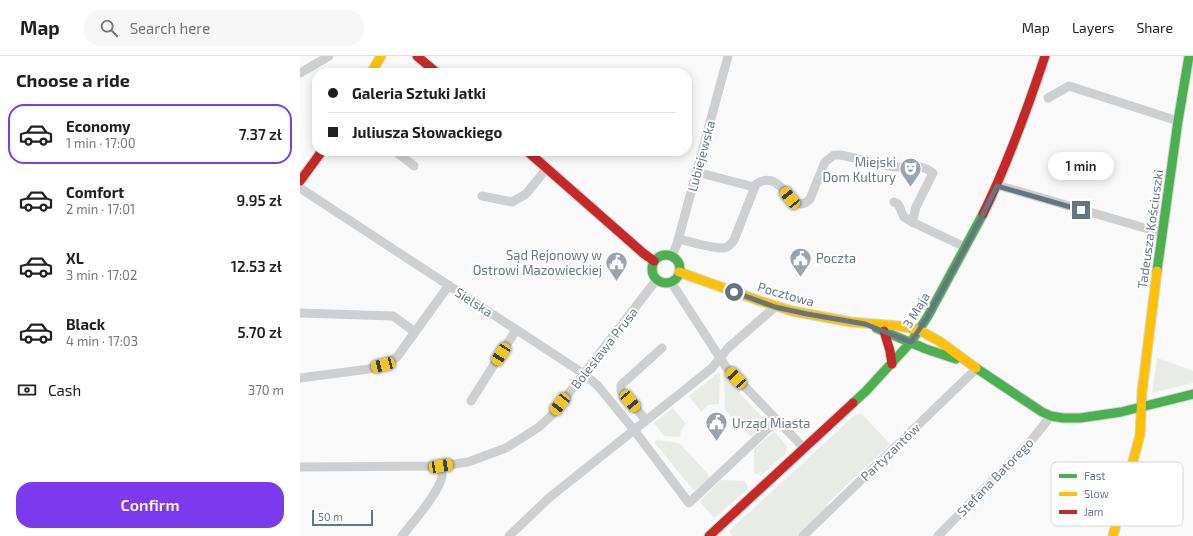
<!DOCTYPE html>
<html lang="en">
<head>
<meta charset="utf-8">
<style>
	:root { --surface:#fff; --page:#f6f6f6; --text:#202124; --muted:#757577; --line:#e0e0e0; --accent:#7c3aed }
	body { margin:0; font-family:"Exo 2",sans-serif; background:var(--page); color:var(--text); height:100vh; display:flex; flex-direction:column; font-size:15px; white-space:nowrap }
	* { box-sizing:border-box; margin:0 }
	p { font-size:13px; color:var(--muted) }
	.icon { flex:none; width:22px; height:22px; fill:none; stroke:currentColor; stroke-width:2; stroke-linecap:round; stroke-linejoin:round }
	.map { position:relative; flex:1; overflow:hidden }
	.sheet { display:flex; flex-direction:column; background:var(--surface); width:300px }
	.sheet>* { flex:none }
	.top-card { position:absolute; left:12px; top:12px; width:380px; height:88px; border-radius:16px; box-shadow:0 2px 10px #0003; display:grid; align-content:center; height:88px; padding:0 16px; background:var(--surface) }
	.scale { position:absolute; left:12px; bottom:10px; width:61px; box-sizing:border-box; padding-left:4px; border:2px solid #657683; border-top:0; font-size:11px; line-height:14px; white-space:nowrap; color:#657683; -webkit-text-stroke:3px #fff; paint-order:stroke }
	.end { position:absolute; width:18px; height:18px; margin:-9px; border:5px solid #657683; background:#fff; box-shadow:0 0 0 2px #fff }
	.from { border-radius:50% }
	.bubble { position:absolute; height:28px; border-radius:14px; background:var(--surface); box-shadow:0 2px 10px #0003; font-size:13px; font-weight:600; line-height:28px; text-align:center }
	.car { position:absolute; width:12px; height:24px; margin:-12px -6px; border-radius:5px; box-shadow:0 0 3px 1px #0007; background:linear-gradient(#f5c518 24%,#345 0 40%,#f5c518 0 76%,#345 0 86%,#f5c518 0) }
	.top-card b { display:flex; align-items:center; gap:14px; height:38px; font-size:15px }
	.top-card b+b { border-top:1px solid var(--line) }
	.top-card i { width:10px; height:10px; background:var(--text) }
	ul { padding:0; list-style:none }
	li { display:flex; align-items:center; gap:12px; height:60px; margin:0 8px 6px; padding:0 8px; border:2px solid transparent; border-radius:16px }
	li div { flex:1 }
	li b { display:block; font-size:15px }
	li em { font-style:normal; font-weight:600 }
	li.on { border-color:var(--accent) }
	li>.icon { width:36px; height:36px; stroke-width:1.5 }
	h2 { padding:0 16px; font-size:18px; line-height:48px }
	.pay { display:flex; align-items:center; gap:10px; height:44px; padding:0 16px; font-size:15px }
	.pay p { margin-inline-start:auto }
	.primary-button { display:flex; gap:8px; margin-top:auto; padding:8px 16px }
	.primary-button a { flex:1; height:46px; border-radius:16px; background:var(--accent); color:#fff; font-size:16px; font-weight:600; line-height:46px; text-align:center }
	header { display:flex; align-items:center; gap:24px; box-sizing:border-box; height:56px; padding:0 20px; background:var(--surface); border-bottom:1px solid var(--line) }
	header strong { font-size:19px }
	nav { display:flex; gap:22px; margin-inline-start:auto; font-size:14px }
	.search { width:280px; height:36px; background:var(--page); display:flex; align-items:center; gap:10px; box-sizing:border-box; padding:0 14px; border-radius:16px; color:var(--muted); font-size:15px }
	main { display:flex; flex:1; min-height:0 }
	.map>svg:first-child { display:block }
</style>
</head>
<body>
<header>
<strong>Map</strong>
<div class="search"><svg class="icon" aria-label="search" viewBox="0 0 24 24"><circle cx="10" cy="10" r="6"/><path d="M15 15l6 6"/></svg>Search here</div>
<nav><a>Map</a><a>Layers</a><a>Share</a></nav>
</header>
<main>
<section class="sheet">
<h2>Choose a ride</h2>
<ul>
<li class="on"><svg class="icon" aria-label="car" viewBox="0 0 24 24"><path d="M5 17H2v-5l4-1 3-4h7l3 4 3 1v5h-3M9 17h6M6 11h13"/><circle cx="7" cy="17" r="2"/><circle cx="17" cy="17" r="2"/></svg><div><b>Economy</b><p>1 min · 17:00</p></div><em>7.37 zł</em></li>
<li><svg class="icon" aria-label="car" viewBox="0 0 24 24"><path d="M5 17H2v-5l4-1 3-4h7l3 4 3 1v5h-3M9 17h6M6 11h13"/><circle cx="7" cy="17" r="2"/><circle cx="17" cy="17" r="2"/></svg><div><b>Comfort</b><p>2 min · 17:01</p></div><em>9.95 zł</em></li>
<li><svg class="icon" aria-label="car" viewBox="0 0 24 24"><path d="M5 17H2v-5l4-1 3-4h7l3 4 3 1v5h-3M9 17h6M6 11h13"/><circle cx="7" cy="17" r="2"/><circle cx="17" cy="17" r="2"/></svg><div><b>XL</b><p>3 min · 17:02</p></div><em>12.53 zł</em></li>
<li><svg class="icon" aria-label="car" viewBox="0 0 24 24"><path d="M5 17H2v-5l4-1 3-4h7l3 4 3 1v5h-3M9 17h6M6 11h13"/><circle cx="7" cy="17" r="2"/><circle cx="17" cy="17" r="2"/></svg><div><b>Black</b><p>4 min · 17:03</p></div><em>5.70 zł</em></li>
</ul>
<div class="pay"><svg class="icon" aria-label="cash" viewBox="0 0 24 24"><path d="M3 7h18v10H3z"/><circle cx="12" cy="12" r="2"/></svg>Cash<p>370 m</p></div>
<div class="primary-button"><a>Confirm</a></div>
</section>
<div class="map">
<svg width="893" height="480" viewBox="0 0 893 480">
	<rect width="100%" height="100%" fill="#f9f9f9"/>
	<g fill="#e8ebe6">
		<path d="M 857,302 L 893,315 L 893,327 L 852,337 Z"/>
		<path d="M 418,317 L 420,318 L 419,348 L 408,349 L 401,356 L 389,340 Z"/>
		<path d="M 424,321 L 465,364 L 465,367 L 452,380 L 450,380 L 425,354 Z"/>
		<path d="M 373,352 L 386,368 L 381,374 L 380,381 L 364,380 L 354,367 Z"/>
		<path d="M 561,357 L 590,388 L 526,449 L 528,452 L 499,480 L 432,480 L 429,475 L 556,358 Z"/>
		<path d="M 475,376 L 487,390 L 486,397 L 462,419 L 454,417 L 454,393 L 471,378 Z"/>
		<path d="M 357,384 L 379,387 L 408,418 L 409,422 L 394,435 L 354,386 Z"/>
		<path d="M 421,424 L 445,425 L 448,433 L 414,462 L 401,447 L 401,444 Z"/>
	</g>
	<g fill="none" stroke-linecap="round" stroke-linejoin="round">
		<defs>
			<g id="fast">
				<circle cx="366" cy="213" r="14"/>
				<path d="M 857,215 L 878,65 L 889,0"/>
				<path d="M 576,272 L 626,293 L 656,303"/>
				<path d="M 676,312 L 742,356 L 751,360 L 763,362 L 780,362 L 821,356 L 893,338"/>
				<path d="M 553,347 L 566,335 L 611,286 L 628,260 L 683,158"/>
			</g>
			<g id="slow">
				<path d="M 71,17 L 81,0"/>
				<path d="M 379,216 L 460,245 L 492,255 L 551,266 L 599,270 L 619,274 L 639,285 L 676,312"/>
				<path d="M 813,480 L 840,379 L 842,336 L 857,215"/>
			</g>
			<g id="jam">
				<path d="M 117,0 L 137,17"/>
				<path d="M 227,95 L 343,197 L 354,205"/>
				<path d="M 0,125 L 22,95"/>
				<path d="M 683,158 C 708,107 727,54 745,0"/>
				<path d="M 584,275 L 590,295 L 592,308"/>
				<path d="M 409,480 L 553,347"/>
			</g>
		</defs>
		<use href="#fast" stroke="#d5d6d7" stroke-width="11"/>
		<use href="#slow" stroke="#d5d6d7" stroke-width="11"/>
		<use href="#jam" stroke="#d5d6d7" stroke-width="11"/>
		<g stroke="#cecfd0" stroke-width="9">
			<path d="M 0,17 L 29,0"/>
			<path d="M 748,42 L 769,30 L 878,65"/>
			<path d="M 95,95 L 114,110"/>
			<path d="M 396,116 L 454,131"/>
			<path d="M 697,129 L 862,177"/>
			<path d="M 0,132 L 284,318 L 298,330 L 334,374 L 389,447 L 477,364"/>
			<path d="M 182,140 L 212,146 L 226,138 L 247,112"/>
			<path d="M 594,146 L 598,148 C 604,158 599,159 612,166"/>
			<path d="M 378,183 C 389,185 414,193 424,192 C 429,191 431,188 434,184 L 456,128 C 485,110 489,164 510,143 L 525,106 L 534,99 L 540,99 C 556,102 572,107 589,110 C 606,114 618,105 633,117 L 616,151 L 612,166 L 665,191"/>
			<path d="M 372,200 L 377,188 L 428,0"/>
			<path d="M 371,226 L 426,311 L 504,392"/>
			<path d="M 0,257 L 93,260 L 115,276"/>
			<path d="M 0,322 L 69,313 L 83,309 L 97,301 L 149,229"/>
			<path d="M 171,345 L 216,274"/>
			<path d="M 346,364 L 321,335 L 321,329 L 362,292"/>
			<path d="M 0,411 L 141,410 L 168,406 L 206,392 L 239,371 L 252,359 L 357,223"/>
			<path d="M 102,480 C 112,467 140,436 142,420 C 142,417 141,413 141,410"/>
			<path d="M 209,480 L 250,441 L 412,312 L 428,292 L 475,251"/>
			<path d="M 503,480 L 677,312"/>
			<path d="M 638,480 L 730,386 L 751,360"/>
		</g>
		<use href="#fast" stroke="#4caf50" stroke-width="9"/>
		<use href="#slow" stroke="#ffc107" stroke-width="9"/>
		<use href="#jam" stroke="#c62828" stroke-width="9"/>
	</g>
	<g fill="none" stroke-linecap="round" stroke-linejoin="round">
		<path stroke="#657683" stroke-width="5" d="M 434,236 L 475,251 L 507,258 L 565,268 L 611,286 L 628,260 L 651,218 L 680,164 L 697,130 L 781,154"/>
	</g>
	<defs>
		<symbol id="theatre-pin" viewBox="-11 -11 22 30"><path d="M0 17L-7.5 6A9.5 9.5 0 1 1 7.5 6Z" fill="#99a4ac" stroke="#fff"/><path d="M-5-5.5Q0-4 5-5.5V0Q5 5 0 6Q-5 5-5 0ZM-3.3-2.5H-1v1.5H-3.3ZM1-2.5H3.3v1.5H1ZM-2.8 1Q0 5.5 2.8 1Z" fill="#fff"/></symbol>
		<symbol id="civic-pin" viewBox="-11 -11 22 30"><path d="M0 17L-7.5 6A9.5 9.5 0 1 1 7.5 6Z" fill="#99a4ac" stroke="#fff"/><path d="M-.6-6.5H3V-4.5H.6V-3L4-1V1h2V6H-6V1h2V-1L-.6-3ZM-1.2 2.5V6h2.4V2.5Z" fill="#fff"/></symbol>
	</defs>
	<g fill-rule="evenodd">
		<use href="#theatre-pin" x="598" y="100" width="25" height="34"/>
		<use href="#civic-pin" x="488" y="190" width="25" height="34"/>
		<use href="#civic-pin" x="304" y="194" width="25" height="34"/>
		<use href="#civic-pin" x="404" y="354" width="25" height="34"/>
	</g>
	<g text-anchor="middle" dominant-baseline="central" stroke-width="4" stroke-linejoin="round" paint-order="stroke">
		<g font-size="13" fill="#657683" stroke="#fff">
			<text transform="translate(401 100) rotate(-75)">Lubiejewska</text>
			<text transform="translate(850 173) rotate(-82)">Tadeusza Kościuszki</text>
			<text transform="translate(486 238) rotate(16)">Pocztowa</text>
			<text transform="translate(174 246) rotate(33)">Sielska</text>
			<text transform="translate(616 254) rotate(-59)">3 Maja</text>
			<text transform="translate(304 292) rotate(-52)">Bolesława Prusa</text>
			<text transform="translate(590 396) rotate(-44)">Partyzantów</text>
			<text transform="translate(695 421) rotate(-46)">Stefana Batorego</text>
		</g>
		<g font-size="13" fill="#657683" stroke="#fff" text-anchor="end">
			<text x="596" y="106">Miejski<tspan x="596" dy="15">Dom Kultury</tspan></text>
			<text x="302" y="199">Sąd Rejonowy w<tspan x="302" dy="15">Ostrowi Mazowieckiej</tspan></text>
			<text x="516" y="202" text-anchor="start">Poczta</text>
			<text x="432" y="367" text-anchor="start">Urząd Miasta</text>
		</g>
	</g>
	<rect x="751" y="406" width="132" height="64" rx="6" fill="#fff" stroke="#d1d6da" stroke-width="1"/>
	<rect x="759" y="418" width="18" height="4" fill="#4caf50"/>
	<rect x="759" y="436" width="18" height="4" fill="#ffc107"/>
	<rect x="759" y="454" width="18" height="4" fill="#c62828"/>
	<g font-size="11" fill="#657683">
		<text x="784" y="424">Fast</text>
		<text x="784" y="442">Slow</text>
		<text x="784" y="460">Jam</text>
	</g>
</svg>
<div class="scale">50 m</div>
<i class="end from" style="left:434px;top:236px"></i>
<i class="end" style="left:781px;top:154px"></i>
<div class="bubble" style="left:748px;top:96px;width:66px">1 min</div>
<i class="car" style="left:490px;top:142px;rotate:321deg"></i>
<i class="car" style="left:201px;top:298px;rotate:213deg"></i>
<i class="car" style="left:83px;top:309px;rotate:256deg"></i>
<i class="car" style="left:436px;top:322px;rotate:317deg"></i>
<i class="car" style="left:330px;top:345px;rotate:140deg"></i>
<i class="car" style="left:260px;top:348px;rotate:218deg"></i>
<i class="car" style="left:141px;top:410px;rotate:81deg"></i>
<div class="top-card">
<b><i class="from"></i>Galeria Sztuki Jatki</b>
<b><i></i>Juliusza Słowackiego</b>
</div>
</div>
</main>
</body>
</html>
